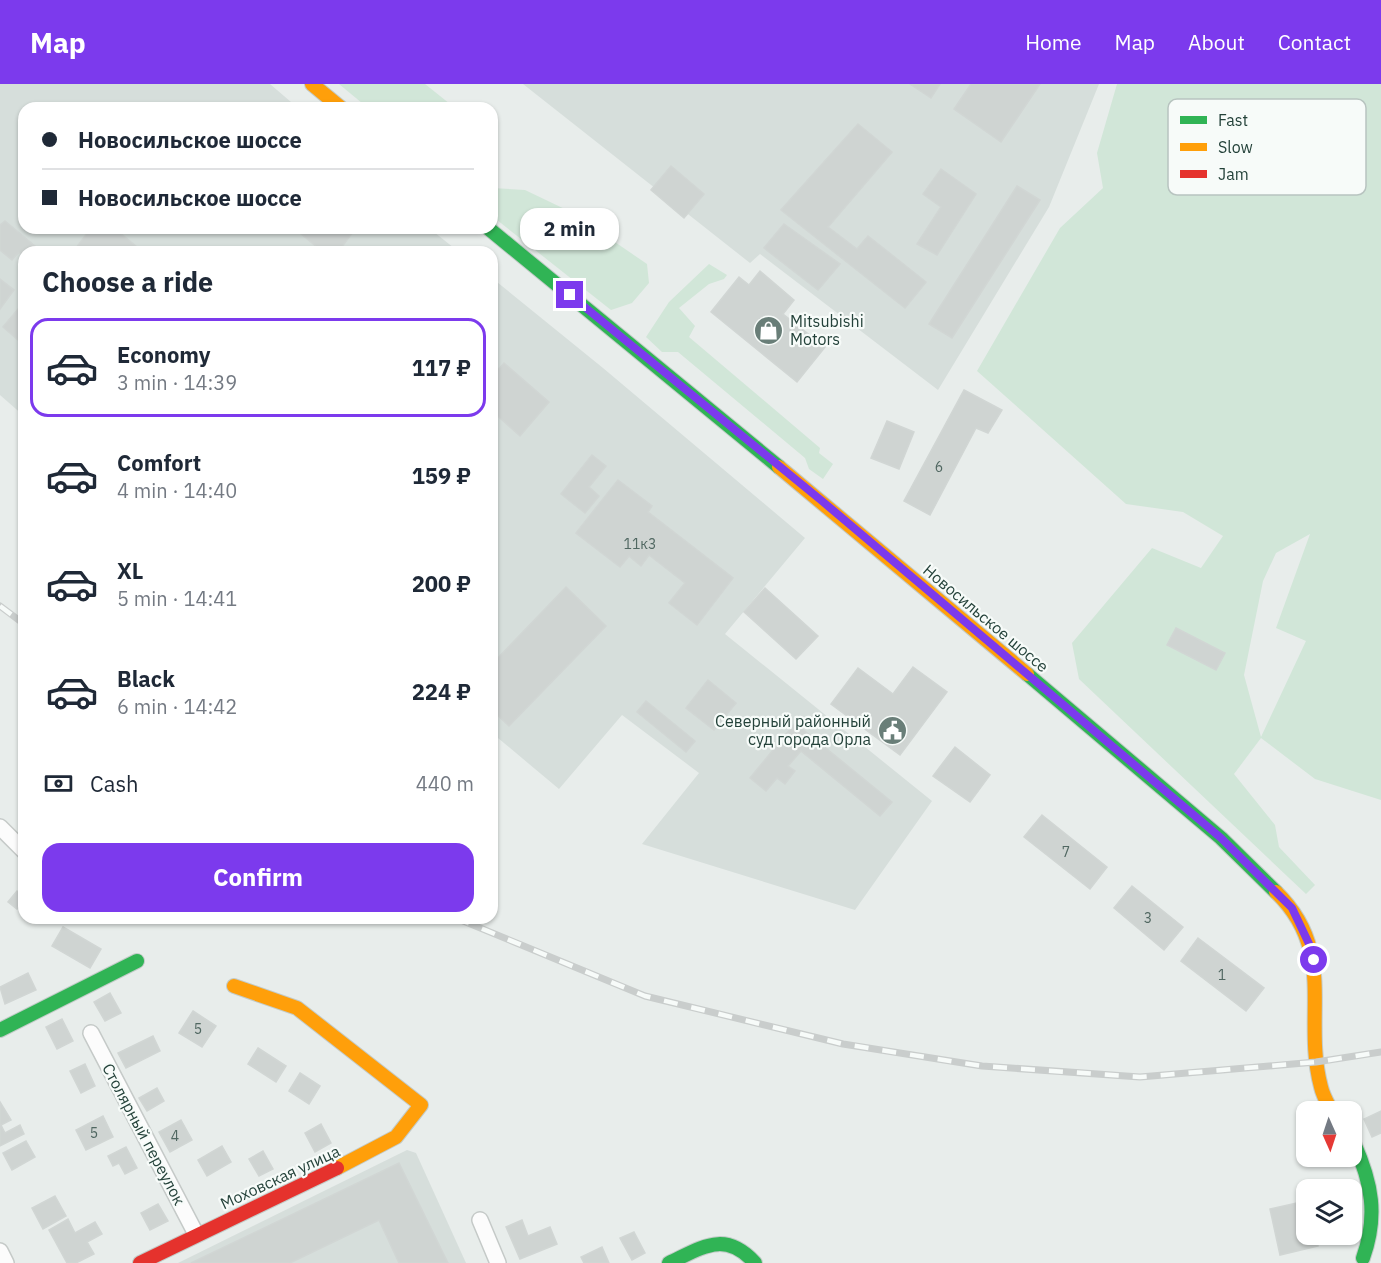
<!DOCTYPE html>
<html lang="en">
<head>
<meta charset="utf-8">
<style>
	:root { --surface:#fff; --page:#f6f6f7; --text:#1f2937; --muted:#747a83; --line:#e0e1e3; --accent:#7c3aed }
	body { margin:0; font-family:"IBM Plex Sans",sans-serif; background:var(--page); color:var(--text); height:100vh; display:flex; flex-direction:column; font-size:22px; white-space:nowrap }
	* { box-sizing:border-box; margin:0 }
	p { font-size:20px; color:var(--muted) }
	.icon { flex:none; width:33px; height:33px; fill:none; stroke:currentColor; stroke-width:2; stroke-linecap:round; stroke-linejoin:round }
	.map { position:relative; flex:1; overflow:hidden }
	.details { position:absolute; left:18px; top:162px; width:480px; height:678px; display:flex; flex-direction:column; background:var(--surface); border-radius:18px; box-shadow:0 2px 4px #0004 }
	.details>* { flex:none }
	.hud { position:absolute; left:18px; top:18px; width:480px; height:132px; border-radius:18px; box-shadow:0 2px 4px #0004; display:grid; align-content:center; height:132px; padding:0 24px; background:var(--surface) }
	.needle { width:39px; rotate:177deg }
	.buttons { position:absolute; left:1296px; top:1017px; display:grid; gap:12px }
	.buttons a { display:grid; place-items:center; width:66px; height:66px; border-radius:12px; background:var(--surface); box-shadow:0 2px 4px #0004; font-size:30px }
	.end { position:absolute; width:27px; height:27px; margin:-14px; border:8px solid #7c3aed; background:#fff; box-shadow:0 0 0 3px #fff }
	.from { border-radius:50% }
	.bubble { position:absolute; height:42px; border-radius:18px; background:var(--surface); box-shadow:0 2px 4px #0004; font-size:20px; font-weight:700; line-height:42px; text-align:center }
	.hud b { display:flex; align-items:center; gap:21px; height:57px; font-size:22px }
	.hud b+b { border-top:2px solid var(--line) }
	.hud i { width:15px; height:15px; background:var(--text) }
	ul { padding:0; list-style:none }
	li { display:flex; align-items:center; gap:18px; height:99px; margin:0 12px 9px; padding:0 12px; border:3px solid transparent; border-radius:18px }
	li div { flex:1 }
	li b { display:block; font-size:22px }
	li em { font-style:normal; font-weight:700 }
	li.selected { border-color:var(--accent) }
	li>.icon { width:54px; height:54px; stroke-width:1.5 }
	h2 { padding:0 24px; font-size:27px; line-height:72px }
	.pay { display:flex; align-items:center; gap:15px; height:66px; padding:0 24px; font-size:22px }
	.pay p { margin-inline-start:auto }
	.button { display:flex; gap:12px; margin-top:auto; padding:12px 24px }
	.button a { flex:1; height:69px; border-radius:18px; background:var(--accent); color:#fff; font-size:24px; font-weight:700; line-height:69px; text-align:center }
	header { display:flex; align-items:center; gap:36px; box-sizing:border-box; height:84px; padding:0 30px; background:var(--accent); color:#fff }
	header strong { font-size:28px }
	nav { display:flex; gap:33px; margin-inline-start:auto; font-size:21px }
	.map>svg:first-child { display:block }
</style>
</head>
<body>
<header>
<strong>Map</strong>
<nav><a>Home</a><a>Map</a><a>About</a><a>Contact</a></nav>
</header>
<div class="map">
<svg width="1381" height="1179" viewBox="0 0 1381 1179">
	<rect width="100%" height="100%" fill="#e8edeb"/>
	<g fill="#d6dedb">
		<path d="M 0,0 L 270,0 L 298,24 L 24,24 L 24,144 L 429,144 L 459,168 L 24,168 L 24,332 L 0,311 Z"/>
		<path d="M 523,0 L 1099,0 L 1049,123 L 938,306 L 760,170 L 750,179 Z"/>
		<path d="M 492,194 L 603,284 L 805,454 L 725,550 L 932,717 L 855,826 L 642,760 L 699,689 L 622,631 L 559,705 L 492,649 Z"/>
		<path d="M 407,1066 L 416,1069 L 466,1179 L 178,1179 Z"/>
	</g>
	<g fill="#d1e6d8" fill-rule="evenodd">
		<path d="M 339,0 L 425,0 L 455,24 L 368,24 Z"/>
		<path d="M 1117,0 L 1381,0 L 1381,716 L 1315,695 L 1261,654 L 1234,690 L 1275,741 L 1279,763 L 1315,801 L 1306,810 L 1079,595 L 1072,559 L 1152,464 L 1201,484 L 1223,452 L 1183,428 L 1126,420 L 977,287 L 1060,144 L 1103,104 L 1097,69 ZM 1310,450 L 1276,544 L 1306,557 L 1261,653 L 1244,591 L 1263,497 L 1276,469 Z"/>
		<path d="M 492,104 L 525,106 L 571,128 L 647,180 L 649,199 L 632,219 L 611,226 L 492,132 Z"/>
		<path d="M 709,180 L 727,191 L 724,195 L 709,200 L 679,224 L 695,242 L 689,253 L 820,364 L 819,369 L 833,380 L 823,395 L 809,385 L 805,374 L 678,268 L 662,268 L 646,253 L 669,218 Z"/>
	</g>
	<g fill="#cfd4d2" stroke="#d1d6d4" stroke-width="1.5">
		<path d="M 910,0 L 940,0 L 931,14 Z"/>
		<path d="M 971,0 L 1040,0 L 1001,58 L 954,25 Z"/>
		<path d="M 858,40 L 892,68 L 828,143 L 857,165 L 868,152 L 926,198 L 905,224 L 781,126 Z"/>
		<path d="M 671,82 L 704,110 L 684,134 L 651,106 Z"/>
		<path d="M 941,85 L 976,110 L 937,171 L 917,160 L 941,123 L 923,110 Z"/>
		<path d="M 1017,102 L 1040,116 L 952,254 L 929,240 Z"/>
		<path d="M 5,137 L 35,162 L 30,168 L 24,168 L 24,172 L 19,168 L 12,176 L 0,166 L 0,141 Z"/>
		<path d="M 784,140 L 840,180 L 818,206 L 764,164 Z"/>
		<path d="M 91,144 L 114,144 L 143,168 L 73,168 Z"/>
		<path d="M 294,144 L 348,144 L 353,148 L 338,168 L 323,168 Z"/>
		<path d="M 760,187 L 794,216 L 783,230 L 825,263 L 797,298 L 711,228 L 739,193 L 749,201 Z"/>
		<path d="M 0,195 L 14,206 L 0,225 Z"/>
		<path d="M 24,218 L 24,261 L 3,243 Z"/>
		<path d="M 492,279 L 499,285 L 504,279 L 549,318 L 520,352 L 492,327 Z"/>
		<path d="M 964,306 L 1002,326 L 988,349 L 976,344 L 930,431 L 904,417 Z"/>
		<path d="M 887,337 L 914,348 L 899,385 L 871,374 Z"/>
		<path d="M 592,371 L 606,382 L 589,403 L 599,412 L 585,429 L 561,410 Z"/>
		<path d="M 618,396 L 652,422 L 648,428 L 733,494 L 697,541 L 669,519 L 685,499 L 649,471 L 641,482 L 629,472 L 620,483 L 576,449 Z"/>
		<path d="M 566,503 L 606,542 L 509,642 L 492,626 L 492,580 Z"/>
		<path d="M 765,504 L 818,552 L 796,575 L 744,528 Z"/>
		<path d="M 1176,544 L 1225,569 L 1216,586 L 1167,561 Z"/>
		<path d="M 913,583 L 947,608 L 900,671 L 831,620 L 858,584 L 893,610 Z"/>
		<path d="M 708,596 L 736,619 L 714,646 L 686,624 Z"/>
		<path d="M 646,617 L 695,657 L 686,668 L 637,628 Z"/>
		<path d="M 795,639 L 892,718 L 880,732 L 801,667 L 788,682 L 795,687 L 785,700 L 777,694 L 766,707 L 750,694 Z"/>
		<path d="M 955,663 L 990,691 L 970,718 L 933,692 Z"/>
		<path d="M 1042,731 L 1107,783 L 1090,805 L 1024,753 Z"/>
		<path d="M 1132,802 L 1183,843 L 1164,866 L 1114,824 Z"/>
		<path d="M 17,807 L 24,812 L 17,825 L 8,818 Z"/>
		<path d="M 63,843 L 101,865 L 90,884 L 52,862 Z"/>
		<path d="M 1198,854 L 1264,904 L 1246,927 L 1181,877 Z"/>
		<path d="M 28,889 L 36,906 L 5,920 L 0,903 Z"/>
		<path d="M 110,909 L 121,929 L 105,937 L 94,918 Z"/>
		<path d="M 193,927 L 216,942 L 202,963 L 179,949 Z"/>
		<path d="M 62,935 L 73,957 L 57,965 L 46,943 Z"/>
		<path d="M 153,952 L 160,967 L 126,984 L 118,969 Z"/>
		<path d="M 258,964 L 286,982 L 276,998 L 248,980 Z"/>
		<path d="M 85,980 L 95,1002 L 81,1009 L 70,987 Z"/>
		<path d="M 300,989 L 320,1002 L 309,1020 L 289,1007 Z"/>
		<path d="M 157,1004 L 164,1017 L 147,1027 L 139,1014 Z"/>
		<path d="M 0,1018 L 11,1036 L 1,1041 L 5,1049 L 20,1041 L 24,1050 L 0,1062 Z"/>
		<path d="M 1381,1027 L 1381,1049 L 1372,1053 L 1364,1035 Z"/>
		<path d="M 103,1032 L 113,1053 L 86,1066 L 76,1046 Z"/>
		<path d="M 181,1036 L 192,1056 L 170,1068 L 159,1048 Z"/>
		<path d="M 321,1040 L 331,1059 L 315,1068 L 305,1049 Z"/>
		<path d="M 26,1057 L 35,1073 L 12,1086 L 3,1069 Z"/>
		<path d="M 222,1062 L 231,1078 L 207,1092 L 198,1076 Z"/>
		<path d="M 126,1063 L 137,1084 L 125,1090 L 119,1079 L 113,1082 L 108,1072 Z"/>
		<path d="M 263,1067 L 273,1085 L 259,1092 L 249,1075 Z"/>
		<path d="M 399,1079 L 448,1179 L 399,1179 L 379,1136 L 290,1179 L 191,1179 Z"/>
		<path d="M 55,1112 L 66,1132 L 43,1145 L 32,1124 Z"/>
		<path d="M 1355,1112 L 1361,1141 L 1352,1143 L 1352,1113 Z"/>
		<path d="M 1306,1117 L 1306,1150 L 1315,1150 L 1318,1162 L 1280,1171 L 1270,1125 Z"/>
		<path d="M 158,1120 L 168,1137 L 150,1146 L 141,1129 Z"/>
		<path d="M 68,1135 L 75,1149 L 95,1138 L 102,1150 L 87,1158 L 94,1170 L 76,1179 L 67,1179 L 49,1146 Z"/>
		<path d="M 522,1136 L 528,1152 L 550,1143 L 557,1160 L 520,1175 L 506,1143 Z"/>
		<path d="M 634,1148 L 645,1169 L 632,1176 L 620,1154 Z"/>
		<path d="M 602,1163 L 609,1179 L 584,1179 L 581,1173 Z"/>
	</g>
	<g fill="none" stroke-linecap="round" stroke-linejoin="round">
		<defs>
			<g id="street">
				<path d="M 0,743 L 24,767"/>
				<path d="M 91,949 L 196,1150"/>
				<path d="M 480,1136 L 498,1179"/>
				<path d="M 0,1167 L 6,1179"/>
			</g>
			<g id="fast">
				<path d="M 488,144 L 779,383"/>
				<path d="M 1027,590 L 1221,754 L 1276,808"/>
				<path d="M 0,946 L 137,877"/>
				<path d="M 1354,1059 C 1372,1099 1378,1132 1363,1174"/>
				<path d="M 669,1179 C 703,1163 725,1146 755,1179"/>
			</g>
			<g id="slow">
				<path d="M 312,0 L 341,24"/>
				<path d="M 779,383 L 1027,590"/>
				<path d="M 1276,808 C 1338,868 1302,932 1321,1003 C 1323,1012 1328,1020 1332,1028"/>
				<path d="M 234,902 L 297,924 L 421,1021 L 396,1053 L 337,1084"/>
			</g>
			<path id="jam" d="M 140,1179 L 337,1084"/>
		</defs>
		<use href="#street" stroke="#c5cac8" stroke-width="18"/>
		<use href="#fast" stroke="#c3cbc8" stroke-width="16"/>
		<use href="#slow" stroke="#c3cbc8" stroke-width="16"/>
		<use href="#jam" stroke="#c3cbc8" stroke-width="16"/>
		<use href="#street" stroke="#fcfcfc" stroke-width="15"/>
		<use href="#fast" stroke="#30b455" stroke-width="14"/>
		<use href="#slow" stroke="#ff9f0a" stroke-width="14"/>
		<use href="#jam" stroke="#e5322d" stroke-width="14"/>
		<defs>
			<g id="rail">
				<path d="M 0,522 L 24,540"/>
				<path d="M 456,834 L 645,912 L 843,960 L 982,982 L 1140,993 L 1316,978 L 1381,968"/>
			</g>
		</defs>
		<use href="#rail" stroke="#c9cdcc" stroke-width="7"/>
		<use href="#rail" stroke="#f7fbf9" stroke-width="4.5" stroke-dasharray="14" stroke-linecap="butt"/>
	</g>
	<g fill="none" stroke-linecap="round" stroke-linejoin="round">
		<path stroke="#7c3aed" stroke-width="8" d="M 570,211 L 822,417 L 1221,754 L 1292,824 L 1311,864 L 1314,876"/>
	</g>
	<defs>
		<symbol id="shop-disc" viewBox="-11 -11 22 22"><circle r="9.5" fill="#697e78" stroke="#f7fbf9"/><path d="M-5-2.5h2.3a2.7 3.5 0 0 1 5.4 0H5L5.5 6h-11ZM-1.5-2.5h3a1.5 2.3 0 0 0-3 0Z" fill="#fff"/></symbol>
		<symbol id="civic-disc" viewBox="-11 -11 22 22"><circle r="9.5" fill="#697e78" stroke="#f7fbf9"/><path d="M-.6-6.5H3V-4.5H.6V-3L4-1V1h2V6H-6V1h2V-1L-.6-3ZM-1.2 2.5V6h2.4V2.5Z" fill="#fff"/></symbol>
	</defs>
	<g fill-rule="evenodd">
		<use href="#shop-disc" x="752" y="230" width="33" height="33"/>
		<use href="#civic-disc" x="876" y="630" width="33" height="33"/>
	</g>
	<g text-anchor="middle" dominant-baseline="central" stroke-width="4.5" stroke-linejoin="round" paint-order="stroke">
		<g font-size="14" fill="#506761">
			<text x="939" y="383">6</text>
			<text x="640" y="460">11к3</text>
			<text x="1066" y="768">7</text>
			<text x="1148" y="834">3</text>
			<text x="1222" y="891">1</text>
			<text x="198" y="945">5</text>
			<text x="94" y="1049">5</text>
			<text x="175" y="1052">4</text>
		</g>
		<g font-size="16" fill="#24423a" stroke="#f7fbf9" text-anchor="start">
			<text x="790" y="237">Mitsubishi<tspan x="790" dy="18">Motors</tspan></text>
			<text x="871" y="637" text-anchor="end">Северный районный<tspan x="871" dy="18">суд города Орла</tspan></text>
		</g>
		<g font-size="16" fill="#24423a" stroke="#f7fbf9">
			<text transform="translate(986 534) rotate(40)">Новосильское шоссе</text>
			<text transform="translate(144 1050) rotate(62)">Столярный переулок</text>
			<text transform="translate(280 1093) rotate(-25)">Моховская улица</text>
		</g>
	</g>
	<rect x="1168" y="15" width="198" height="96" rx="9" fill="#f7fbf9" stroke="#b8c4c0" stroke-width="1.5"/>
	<rect x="1180" y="32" width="27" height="8" fill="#30b455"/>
	<rect x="1180" y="59" width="27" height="8" fill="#ff9f0a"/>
	<rect x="1180" y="86" width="27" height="8" fill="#e5322d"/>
	<g font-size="16" fill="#24423a">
		<text x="1218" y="42">Fast</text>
		<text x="1218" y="69">Slow</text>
		<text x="1218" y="96">Jam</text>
	</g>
</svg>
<div class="buttons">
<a><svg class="needle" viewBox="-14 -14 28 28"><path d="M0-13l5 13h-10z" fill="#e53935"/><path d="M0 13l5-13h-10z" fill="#747a83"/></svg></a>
<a><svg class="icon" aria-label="layers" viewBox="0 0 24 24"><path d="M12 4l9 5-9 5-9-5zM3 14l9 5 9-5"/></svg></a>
</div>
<i class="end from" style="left:1314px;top:876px"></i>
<i class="end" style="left:570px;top:211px"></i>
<div class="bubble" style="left:520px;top:124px;width:99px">2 min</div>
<div class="hud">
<b><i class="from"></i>Новосильское шоссе</b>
<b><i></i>Новосильское шоссе</b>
</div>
<section class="details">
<h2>Choose a ride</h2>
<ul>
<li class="selected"><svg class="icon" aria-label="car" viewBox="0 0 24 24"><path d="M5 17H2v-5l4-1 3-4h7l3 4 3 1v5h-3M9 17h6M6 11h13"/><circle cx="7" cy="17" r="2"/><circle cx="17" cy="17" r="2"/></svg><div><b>Economy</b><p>3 min · 14:39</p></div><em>117 ₽</em></li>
<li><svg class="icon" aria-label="car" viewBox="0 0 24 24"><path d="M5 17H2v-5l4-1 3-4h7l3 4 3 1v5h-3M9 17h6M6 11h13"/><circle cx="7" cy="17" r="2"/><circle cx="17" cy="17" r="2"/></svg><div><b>Comfort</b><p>4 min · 14:40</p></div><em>159 ₽</em></li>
<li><svg class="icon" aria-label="car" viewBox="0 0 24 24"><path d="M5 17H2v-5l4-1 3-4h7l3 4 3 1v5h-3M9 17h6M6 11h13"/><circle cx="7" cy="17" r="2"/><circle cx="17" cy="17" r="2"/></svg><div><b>XL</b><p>5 min · 14:41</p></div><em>200 ₽</em></li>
<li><svg class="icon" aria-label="car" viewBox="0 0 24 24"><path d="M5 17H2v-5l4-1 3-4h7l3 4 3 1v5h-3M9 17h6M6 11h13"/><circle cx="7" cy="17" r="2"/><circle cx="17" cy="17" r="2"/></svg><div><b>Black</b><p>6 min · 14:42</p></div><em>224 ₽</em></li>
</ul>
<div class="pay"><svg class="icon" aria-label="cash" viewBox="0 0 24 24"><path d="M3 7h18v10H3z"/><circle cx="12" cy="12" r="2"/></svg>Cash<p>440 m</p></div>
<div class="button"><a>Confirm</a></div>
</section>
</div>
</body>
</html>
